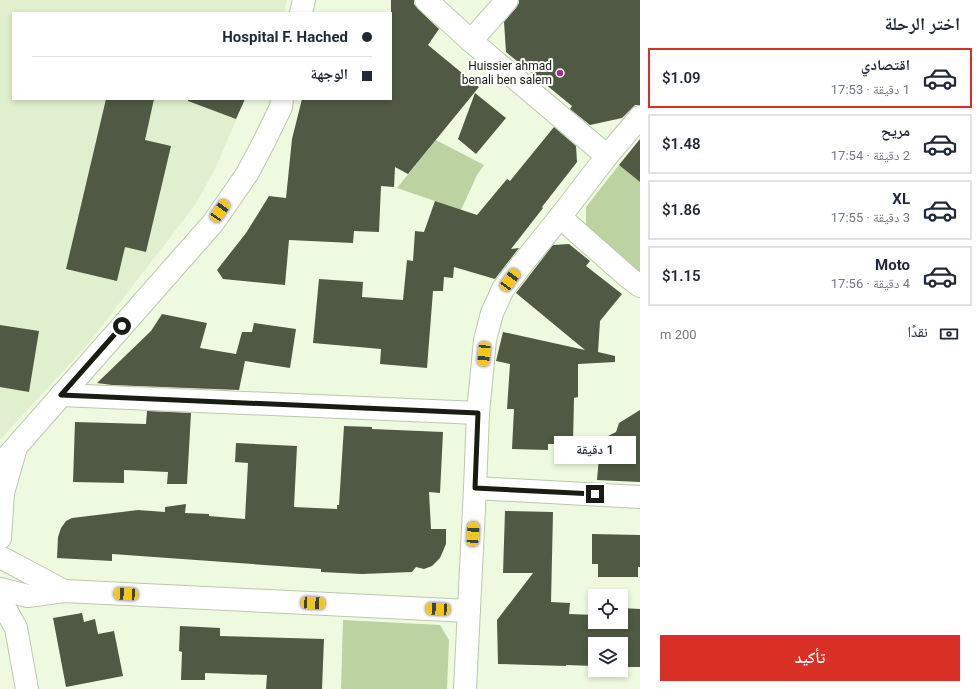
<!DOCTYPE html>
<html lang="ar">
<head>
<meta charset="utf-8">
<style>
	:root { --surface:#fff; --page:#f6f6f7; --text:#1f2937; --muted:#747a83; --line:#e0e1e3; --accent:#d93025 }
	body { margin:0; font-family:Roboto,"Noto Naskh Arabic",sans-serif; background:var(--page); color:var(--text); direction:rtl; height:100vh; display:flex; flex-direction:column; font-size:15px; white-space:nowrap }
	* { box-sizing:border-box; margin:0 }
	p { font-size:13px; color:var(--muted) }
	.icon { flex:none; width:22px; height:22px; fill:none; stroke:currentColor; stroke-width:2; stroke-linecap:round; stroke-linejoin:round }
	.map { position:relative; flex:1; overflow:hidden; direction:ltr }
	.details { display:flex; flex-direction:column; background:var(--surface); width:340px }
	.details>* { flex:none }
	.guide { position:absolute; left:12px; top:12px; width:380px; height:88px; border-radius:0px; box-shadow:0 2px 6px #0003; direction:rtl; display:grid; align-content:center; height:88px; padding:0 20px; background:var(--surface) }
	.controls { position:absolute; left:588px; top:589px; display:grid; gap:8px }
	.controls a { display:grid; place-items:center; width:40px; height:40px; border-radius:0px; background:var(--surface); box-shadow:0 2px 6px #0003; font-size:20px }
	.end { position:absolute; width:18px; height:18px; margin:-9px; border:5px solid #181c13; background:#fff; box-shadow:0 0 0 2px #fff }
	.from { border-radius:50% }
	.bubble { position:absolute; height:28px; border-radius:0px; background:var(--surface); box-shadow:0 2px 6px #0003; font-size:13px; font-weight:600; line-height:28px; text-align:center; direction:rtl }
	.car { position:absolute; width:12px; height:24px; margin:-12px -6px; border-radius:5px; box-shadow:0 0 3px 1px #0007; background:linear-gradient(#f5c518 24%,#345 0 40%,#f5c518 0 76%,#345 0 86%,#f5c518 0) }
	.guide b { display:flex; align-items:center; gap:14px; height:38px; font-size:15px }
	.guide b+b { border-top:1px solid var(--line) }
	.guide i { width:10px; height:10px; background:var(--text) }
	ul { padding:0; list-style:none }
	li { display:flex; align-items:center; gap:12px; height:60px; margin:0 8px 6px; padding:0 12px; border:2px solid var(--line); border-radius:0px }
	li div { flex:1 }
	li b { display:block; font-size:15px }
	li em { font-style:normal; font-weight:600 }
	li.current { border-color:var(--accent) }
	li>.icon { width:36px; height:36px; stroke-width:1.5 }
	h2 { padding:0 20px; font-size:18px; line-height:48px }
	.pay { display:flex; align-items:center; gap:10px; height:44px; padding:0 20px; font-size:15px }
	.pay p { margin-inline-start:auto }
	.primary-button { display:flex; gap:8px; margin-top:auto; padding:8px 20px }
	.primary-button a { flex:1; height:46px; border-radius:0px; background:var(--accent); color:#fff; font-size:16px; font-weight:600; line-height:46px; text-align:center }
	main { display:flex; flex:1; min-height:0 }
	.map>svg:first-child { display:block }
</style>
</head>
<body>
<main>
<section class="details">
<h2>اختر الرحلة</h2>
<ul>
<li class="current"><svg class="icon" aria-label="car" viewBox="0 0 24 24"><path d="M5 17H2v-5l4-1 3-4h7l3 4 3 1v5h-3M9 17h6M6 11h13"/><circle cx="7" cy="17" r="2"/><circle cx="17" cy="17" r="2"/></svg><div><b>اقتصادي</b><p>1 دقيقة · 17:53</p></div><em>$1.09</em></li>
<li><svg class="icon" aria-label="car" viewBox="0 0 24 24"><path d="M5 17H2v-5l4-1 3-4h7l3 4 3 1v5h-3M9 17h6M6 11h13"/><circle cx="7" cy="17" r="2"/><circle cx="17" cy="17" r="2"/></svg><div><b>مريح</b><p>2 دقيقة · 17:54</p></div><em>$1.48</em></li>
<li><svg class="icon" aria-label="car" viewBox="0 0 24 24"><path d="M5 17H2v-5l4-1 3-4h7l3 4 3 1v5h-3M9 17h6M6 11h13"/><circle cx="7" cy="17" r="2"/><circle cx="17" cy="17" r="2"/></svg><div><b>XL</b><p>3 دقيقة · 17:55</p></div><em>$1.86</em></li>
<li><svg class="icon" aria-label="car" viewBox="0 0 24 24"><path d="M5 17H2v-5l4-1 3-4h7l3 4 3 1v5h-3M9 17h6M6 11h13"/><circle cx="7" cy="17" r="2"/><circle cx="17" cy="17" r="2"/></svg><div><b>Moto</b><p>4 دقيقة · 17:56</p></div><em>$1.15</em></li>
</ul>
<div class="pay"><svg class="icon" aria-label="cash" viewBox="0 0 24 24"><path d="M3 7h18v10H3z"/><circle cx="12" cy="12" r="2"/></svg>نقدًا<p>200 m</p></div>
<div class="primary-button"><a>تأكيد</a></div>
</section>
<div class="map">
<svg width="640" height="689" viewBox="0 0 640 689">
	<rect width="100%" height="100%" fill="#eefae0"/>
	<path fill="#e0efce" d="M 0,0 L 287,0 L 284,13 L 13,13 L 13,99 L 245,99 L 215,169 L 195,205 L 88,344 L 0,440 Z"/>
	<g fill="#bcd2a1">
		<path d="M 436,140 L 484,165 L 477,175 L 461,210 L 397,188 Z"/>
		<path d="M 619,165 L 640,182 L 640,272 L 586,228 L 586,207 Z"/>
		<path d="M 343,620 L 440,625 L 449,640 L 447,689 L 341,689 Z"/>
	</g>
	<g fill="#4f5943">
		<path d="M 391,0 L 414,0 L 414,4 L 418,9 L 439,29 L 428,45 L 479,87 L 408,174 L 395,167 L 394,187 L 381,186 L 379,232 L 354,231 L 353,243 L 289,240 L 285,285 L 223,279 L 217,270 L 246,233 L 269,196 L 286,198 L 292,139 L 302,99 L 391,99 Z"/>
		<path d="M 519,0 L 640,0 L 640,105 L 635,105 L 622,118 L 590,125 L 570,109 L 572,106 L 506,52 L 504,22 L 516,8 L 519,3 Z"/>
		<path d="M 475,93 L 506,118 L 476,154 L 458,139 Z"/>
		<path d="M 106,99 L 154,99 L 145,140 L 171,146 L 146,252 L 125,247 L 117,281 L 66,269 Z"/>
		<path d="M 188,99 L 245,99 L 236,119 L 188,101 Z"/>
		<path d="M 554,127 L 576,146 L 577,162 L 542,207 L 543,208 L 511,249 L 519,248 L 495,279 L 454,267 L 453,278 L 444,277 L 443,291 L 433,291 L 427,368 L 380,364 L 381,349 L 313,343 L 319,279 L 363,282 L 362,297 L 403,300 L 407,260 L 413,261 L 415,231 L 424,232 L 435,201 L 477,215 L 507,179 L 510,181 Z"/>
		<path d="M 640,139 L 640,182 L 619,165 Z"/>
		<path d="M 569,244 L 590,261 L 586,266 L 622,294 L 600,321 L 598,352 L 615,356 L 615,362 L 578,364 L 578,397 L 574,398 L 573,444 L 548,444 L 548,450 L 512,449 L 514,409 L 507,409 L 510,364 L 496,361 L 503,332 L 585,350 L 516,293 L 553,245 Z"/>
		<path d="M 162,314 L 207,323 L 200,348 L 236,354 L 242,332 L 252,332 L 254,323 L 296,329 L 290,368 L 245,361 L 239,390 L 112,385 L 97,383 L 151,331 Z"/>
		<path d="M 0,325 L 39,331 L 29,392 L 0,387 Z"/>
		<path d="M 640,410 L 640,482 L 597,480 L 600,445 L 604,438 L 616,432 L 619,423 Z"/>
		<path d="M 147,411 L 191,413 L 187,484 L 167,484 L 168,472 L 124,470 L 124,483 L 73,482 L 75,422 L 146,424 Z"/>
		<path d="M 344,426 L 372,427 L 372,429 L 443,432 L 440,493 L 429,492 L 431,529 L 446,529 L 446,544 L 440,558 L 432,566 L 424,569 L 416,567 L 412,572 L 362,574 L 321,572 L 321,569 L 112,554 L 112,561 L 57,558 L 58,537 L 61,528 L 66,521 L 72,518 L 138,510 L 165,512 L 165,507 L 186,504 L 185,513 L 209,514 L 209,516 L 245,519 L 248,463 L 235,462 L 236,443 L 297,446 L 294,507 L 337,509 L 337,505 L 339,505 Z"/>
		<path d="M 505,511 L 553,512 L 551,602 L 570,603 L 569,614 L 595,615 L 595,622 L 621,622 L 621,608 L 640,609 L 640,667 L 621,667 L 621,644 L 595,644 L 595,666 L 566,665 L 566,666 L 498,664 L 497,620 L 533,573 L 503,573 Z"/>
		<path d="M 592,534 L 640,535 L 640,567 L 638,567 L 638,577 L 598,577 L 598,564 L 592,564 Z"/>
		<path d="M 82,613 L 84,622 L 95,619 L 98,634 L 114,631 L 123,676 L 66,687 L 53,618 Z"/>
		<path d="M 180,626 L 220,628 L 220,636 L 324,639 L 322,689 L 266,689 L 267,675 L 205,673 L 205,680 L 181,680 L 182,652 L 179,651 Z"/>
	</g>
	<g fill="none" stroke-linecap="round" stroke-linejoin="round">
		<defs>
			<g id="street">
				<path d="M 426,0 L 471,41 L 607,156"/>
				<path d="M 301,13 L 304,0"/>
				<path d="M 471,41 L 507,0"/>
				<path d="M 560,217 L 628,277 L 640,286"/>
				<path d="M 61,395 L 478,413"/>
				<path d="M 0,465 L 213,223 L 247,174 L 264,142 L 281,107 L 282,99"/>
				<path d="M 475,488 L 640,497"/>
				<path d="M 0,538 L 3,493 L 15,451"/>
				<path d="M 4,559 L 64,591"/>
				<path d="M 0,589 L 28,596 L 64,591 L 469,611"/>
				<path d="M 0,602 L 3,605 L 16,628 L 27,689"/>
				<path d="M 465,689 L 475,488 L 478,413 L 485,340 L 492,313 L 503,289 L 523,263 L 560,217 L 607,156 L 640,117"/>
			</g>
		</defs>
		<use href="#street" stroke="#bcc8ae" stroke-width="24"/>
		<use href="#street" stroke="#fff" stroke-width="22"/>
	</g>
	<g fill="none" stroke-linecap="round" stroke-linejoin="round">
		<path stroke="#181c13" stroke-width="5" d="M 122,326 L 61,395 L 478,413 L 475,488 L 595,494"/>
	</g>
	<circle fill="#a12e89" stroke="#fff" stroke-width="1.5" cx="560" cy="73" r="4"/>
	<g text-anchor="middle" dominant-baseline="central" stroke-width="4" stroke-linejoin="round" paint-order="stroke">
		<g font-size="12" fill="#181c13" stroke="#fff" text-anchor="end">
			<text x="552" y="66">Huissier ahmad<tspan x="552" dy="14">benali ben salem</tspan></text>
		</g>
	</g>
</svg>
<div class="controls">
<a><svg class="icon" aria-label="locate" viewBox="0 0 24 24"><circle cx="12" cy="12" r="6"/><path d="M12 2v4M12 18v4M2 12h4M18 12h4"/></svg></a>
<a><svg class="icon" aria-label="layers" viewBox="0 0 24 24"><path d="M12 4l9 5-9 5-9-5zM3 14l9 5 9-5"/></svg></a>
</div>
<i class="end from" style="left:122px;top:326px"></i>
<i class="end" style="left:595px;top:494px"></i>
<div class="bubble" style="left:554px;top:436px;width:82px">1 دقيقة</div>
<i class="car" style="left:220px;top:211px;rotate:35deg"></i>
<i class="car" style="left:510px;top:280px;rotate:36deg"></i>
<i class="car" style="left:484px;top:354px;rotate:185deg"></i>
<i class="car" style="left:473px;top:534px;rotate:3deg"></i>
<i class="car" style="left:126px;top:594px;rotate:273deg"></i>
<i class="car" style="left:313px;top:603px;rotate:93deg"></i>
<i class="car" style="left:438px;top:609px;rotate:273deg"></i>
<div class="guide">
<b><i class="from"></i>Hospital F. Hached</b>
<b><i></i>الوجهة</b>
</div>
</div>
</main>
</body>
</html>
